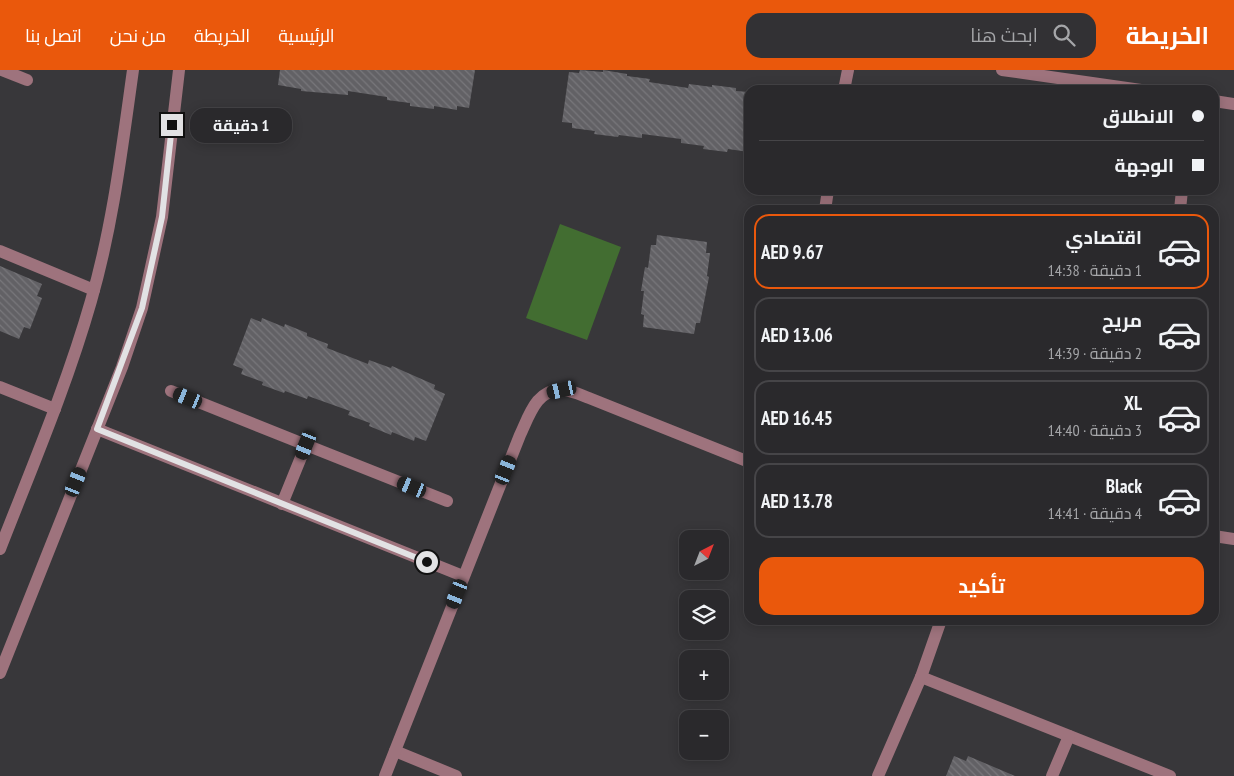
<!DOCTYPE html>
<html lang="ar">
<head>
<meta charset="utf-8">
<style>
	:root { --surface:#2a292c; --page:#323134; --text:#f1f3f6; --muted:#a5a6a9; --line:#464548; --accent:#ea580c }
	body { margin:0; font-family:"PT Sans Narrow",Cairo,sans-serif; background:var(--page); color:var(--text); direction:rtl; height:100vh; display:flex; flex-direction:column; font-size:19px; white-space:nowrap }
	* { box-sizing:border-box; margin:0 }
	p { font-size:16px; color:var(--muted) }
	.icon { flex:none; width:28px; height:28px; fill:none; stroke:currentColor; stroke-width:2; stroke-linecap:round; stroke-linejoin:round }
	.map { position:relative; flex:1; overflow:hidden; direction:ltr }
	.drawer { position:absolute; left:744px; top:135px; width:475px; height:420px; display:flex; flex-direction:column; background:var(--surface); border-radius:15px; box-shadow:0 2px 12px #0003,0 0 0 1px var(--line); direction:rtl }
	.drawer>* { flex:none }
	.top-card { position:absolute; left:744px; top:15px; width:475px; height:110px; border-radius:15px; box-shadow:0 2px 12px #0003,0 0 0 1px var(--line); direction:rtl; display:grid; align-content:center; height:110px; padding:0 15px; background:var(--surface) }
	.needle { width:32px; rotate:42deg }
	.tools { position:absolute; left:679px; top:460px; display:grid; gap:10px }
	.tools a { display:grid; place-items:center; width:50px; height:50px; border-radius:10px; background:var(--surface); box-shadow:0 2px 12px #0003,0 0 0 1px var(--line); font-size:25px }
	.end { position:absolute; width:22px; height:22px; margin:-11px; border:6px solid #e2e2e4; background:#111; box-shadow:0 0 0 2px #111 }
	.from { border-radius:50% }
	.bubble { position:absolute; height:35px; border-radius:15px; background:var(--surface); box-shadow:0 2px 12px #0003,0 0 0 1px var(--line); font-size:16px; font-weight:700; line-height:35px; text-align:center; direction:rtl }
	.car { position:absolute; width:15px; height:30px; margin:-15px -8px; border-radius:6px; box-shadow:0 0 4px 1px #0007; background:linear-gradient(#222 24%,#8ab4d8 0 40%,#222 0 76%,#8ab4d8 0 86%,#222 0) }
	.top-card b { display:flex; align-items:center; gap:18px; height:48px; font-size:19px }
	.top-card b+b { border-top:1px solid var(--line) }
	.top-card i { width:12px; height:12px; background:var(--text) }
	ul { padding:9px 0 0; list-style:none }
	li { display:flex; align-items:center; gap:15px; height:75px; margin:0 10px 8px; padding:0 5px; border:2px solid var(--line); border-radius:15px }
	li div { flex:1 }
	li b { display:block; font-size:19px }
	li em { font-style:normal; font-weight:700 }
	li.current { border-color:var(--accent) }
	li>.icon { width:45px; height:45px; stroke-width:1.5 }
	.action { display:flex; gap:10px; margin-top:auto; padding:10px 15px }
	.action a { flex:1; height:58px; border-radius:15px; background:var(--accent); color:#fff; font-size:20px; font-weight:700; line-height:58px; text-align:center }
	header { display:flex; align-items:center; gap:30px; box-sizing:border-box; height:70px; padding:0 25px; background:var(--accent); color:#fff }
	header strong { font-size:24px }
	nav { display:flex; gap:28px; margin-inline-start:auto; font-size:18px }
	.search { width:350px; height:45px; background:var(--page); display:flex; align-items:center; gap:12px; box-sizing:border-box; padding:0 18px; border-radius:15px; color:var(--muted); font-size:19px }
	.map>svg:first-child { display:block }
</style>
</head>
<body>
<header>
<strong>الخريطة</strong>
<div class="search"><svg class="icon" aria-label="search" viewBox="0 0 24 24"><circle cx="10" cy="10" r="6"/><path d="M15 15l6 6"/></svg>ابحث هنا</div>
<nav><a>الرئيسية</a><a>الخريطة</a><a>من نحن</a><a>اتصل بنا</a></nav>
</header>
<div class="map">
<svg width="1234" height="706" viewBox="0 0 1234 706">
	<defs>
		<pattern id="building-back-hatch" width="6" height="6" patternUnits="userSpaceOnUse" patternTransform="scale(1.25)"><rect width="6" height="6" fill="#626165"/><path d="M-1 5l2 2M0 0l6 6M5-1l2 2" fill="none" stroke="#78777b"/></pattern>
	</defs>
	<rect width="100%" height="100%" fill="#38373a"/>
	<path fill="#426d31" d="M 560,154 L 621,177 L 587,270 L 526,248 Z"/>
	<g fill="url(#building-back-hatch)">
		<path d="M 280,0 L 475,0 L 469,38 L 457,36 L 457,40 L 434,36 L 434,39 L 410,36 L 410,33 L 387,30 L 387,27 L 348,21 L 348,25 L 301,21 L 301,19 L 278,15 Z"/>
		<path d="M 580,0 L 603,2 L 603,0 L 627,4 L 627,6 L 650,9 L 649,12 L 688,18 L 689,14 L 712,17 L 712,15 L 736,18 L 736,21 L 749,22 L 749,82 L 728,79 L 727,82 L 703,79 L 704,76 L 681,73 L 681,69 L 642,64 L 642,68 L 619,65 L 618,67 L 594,64 L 595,61 L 572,58 L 572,53 L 562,52 L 569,2 L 579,3 Z"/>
		<path d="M 657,165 L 707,172 L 706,183 L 710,183 L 707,206 L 709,207 L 700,253 L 696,253 L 694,264 L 643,257 L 644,245 L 641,244 L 644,221 L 641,221 L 645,197 L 648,198 L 651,175 L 656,175 Z"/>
		<path d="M 0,196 L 42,214 L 37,226 L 42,228 L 30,259 L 24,257 L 19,269 L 0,261 Z"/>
		<path d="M 251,248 L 261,252 L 262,248 L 284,257 L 285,254 L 307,263 L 307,266 L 328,274 L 327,278 L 368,294 L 369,290 L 391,298 L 392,296 L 435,315 L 434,319 L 445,324 L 426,371 L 415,367 L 414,371 L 392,362 L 391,365 L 369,356 L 370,353 L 348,345 L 350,341 L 308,326 L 307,329 L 285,321 L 284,323 L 262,315 L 263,312 L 241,304 L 243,299 L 233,295 Z"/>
		<path d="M 954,686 L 966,691 L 968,686 L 1015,706 L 946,706 Z"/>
	</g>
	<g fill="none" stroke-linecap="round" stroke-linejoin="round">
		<g stroke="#9e737d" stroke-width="12">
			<path d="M 2,0 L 27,10"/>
			<path d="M 1002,0 L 1141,20"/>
			<path d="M 844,20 L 848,0"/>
			<path d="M 1214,31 L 1234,34"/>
			<path d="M 825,140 L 828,120"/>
			<path d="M 1180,140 L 1182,120"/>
			<path d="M 0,181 L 94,220"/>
			<path d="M 0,317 L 55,339"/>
			<path d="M 171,321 L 306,375"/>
			<path d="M 97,359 L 463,506"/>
			<path d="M 282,434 L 306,375 L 447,431"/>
			<path d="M 1214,466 L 1234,469"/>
			<path d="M 0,479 C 32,397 67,315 91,231 C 113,155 122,78 133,0"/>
			<path d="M 0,603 L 122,297 L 142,238 L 162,147 L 179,0"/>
			<path d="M 921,607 L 1170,706"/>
			<path d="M 395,681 L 456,706"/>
			<path d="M 385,706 L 520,365 C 529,346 537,318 562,320 C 571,320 581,325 589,328 L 749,392"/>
			<path d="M 878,706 L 921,607 L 941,550"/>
			<path d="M 1052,706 L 1069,666"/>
		</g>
	</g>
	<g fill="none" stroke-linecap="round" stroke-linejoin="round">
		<path stroke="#e2e2e4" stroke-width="6" d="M 172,55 L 162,147 L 142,238 L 97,359 L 427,492"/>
	</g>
</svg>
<div class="tools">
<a><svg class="needle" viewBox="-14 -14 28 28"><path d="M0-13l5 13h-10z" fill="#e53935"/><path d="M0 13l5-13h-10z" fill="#a5a6a9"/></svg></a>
<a><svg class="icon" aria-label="layers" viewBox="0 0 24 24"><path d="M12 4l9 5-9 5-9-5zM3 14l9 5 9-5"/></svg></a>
<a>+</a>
<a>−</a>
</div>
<i class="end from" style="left:427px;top:492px"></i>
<i class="end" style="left:172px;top:55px"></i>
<div class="bubble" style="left:190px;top:38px;width:102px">1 دقيقة</div>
<i class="car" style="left:562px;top:320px;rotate:257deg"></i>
<i class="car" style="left:188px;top:328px;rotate:292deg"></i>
<i class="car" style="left:306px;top:375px;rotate:202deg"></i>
<i class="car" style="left:506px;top:400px;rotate:22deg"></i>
<i class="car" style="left:76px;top:412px;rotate:22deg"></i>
<i class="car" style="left:412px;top:417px;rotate:292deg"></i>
<i class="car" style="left:457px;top:524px;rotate:202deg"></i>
<div class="top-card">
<b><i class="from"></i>الانطلاق</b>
<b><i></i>الوجهة</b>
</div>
<section class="drawer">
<ul>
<li class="current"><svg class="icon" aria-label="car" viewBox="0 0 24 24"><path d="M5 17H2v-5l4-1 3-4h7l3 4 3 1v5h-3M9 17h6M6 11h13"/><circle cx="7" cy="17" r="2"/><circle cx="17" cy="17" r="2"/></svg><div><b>اقتصادي</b><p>1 دقيقة · 14:38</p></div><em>AED 9.67</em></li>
<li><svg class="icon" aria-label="car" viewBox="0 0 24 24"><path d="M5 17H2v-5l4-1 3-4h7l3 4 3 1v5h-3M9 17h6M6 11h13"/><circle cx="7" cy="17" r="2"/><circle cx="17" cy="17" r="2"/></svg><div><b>مريح</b><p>2 دقيقة · 14:39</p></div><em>AED 13.06</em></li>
<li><svg class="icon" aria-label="car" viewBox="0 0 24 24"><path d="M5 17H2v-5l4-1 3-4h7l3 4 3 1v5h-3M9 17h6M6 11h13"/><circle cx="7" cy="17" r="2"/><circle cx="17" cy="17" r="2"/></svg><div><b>XL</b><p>3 دقيقة · 14:40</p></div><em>AED 16.45</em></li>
<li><svg class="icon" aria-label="car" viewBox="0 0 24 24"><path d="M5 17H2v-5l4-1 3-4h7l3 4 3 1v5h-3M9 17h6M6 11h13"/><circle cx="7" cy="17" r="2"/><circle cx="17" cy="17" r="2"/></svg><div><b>Black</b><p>4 دقيقة · 14:41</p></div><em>AED 13.78</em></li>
</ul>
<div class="action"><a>تأكيد</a></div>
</section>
</div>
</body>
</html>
